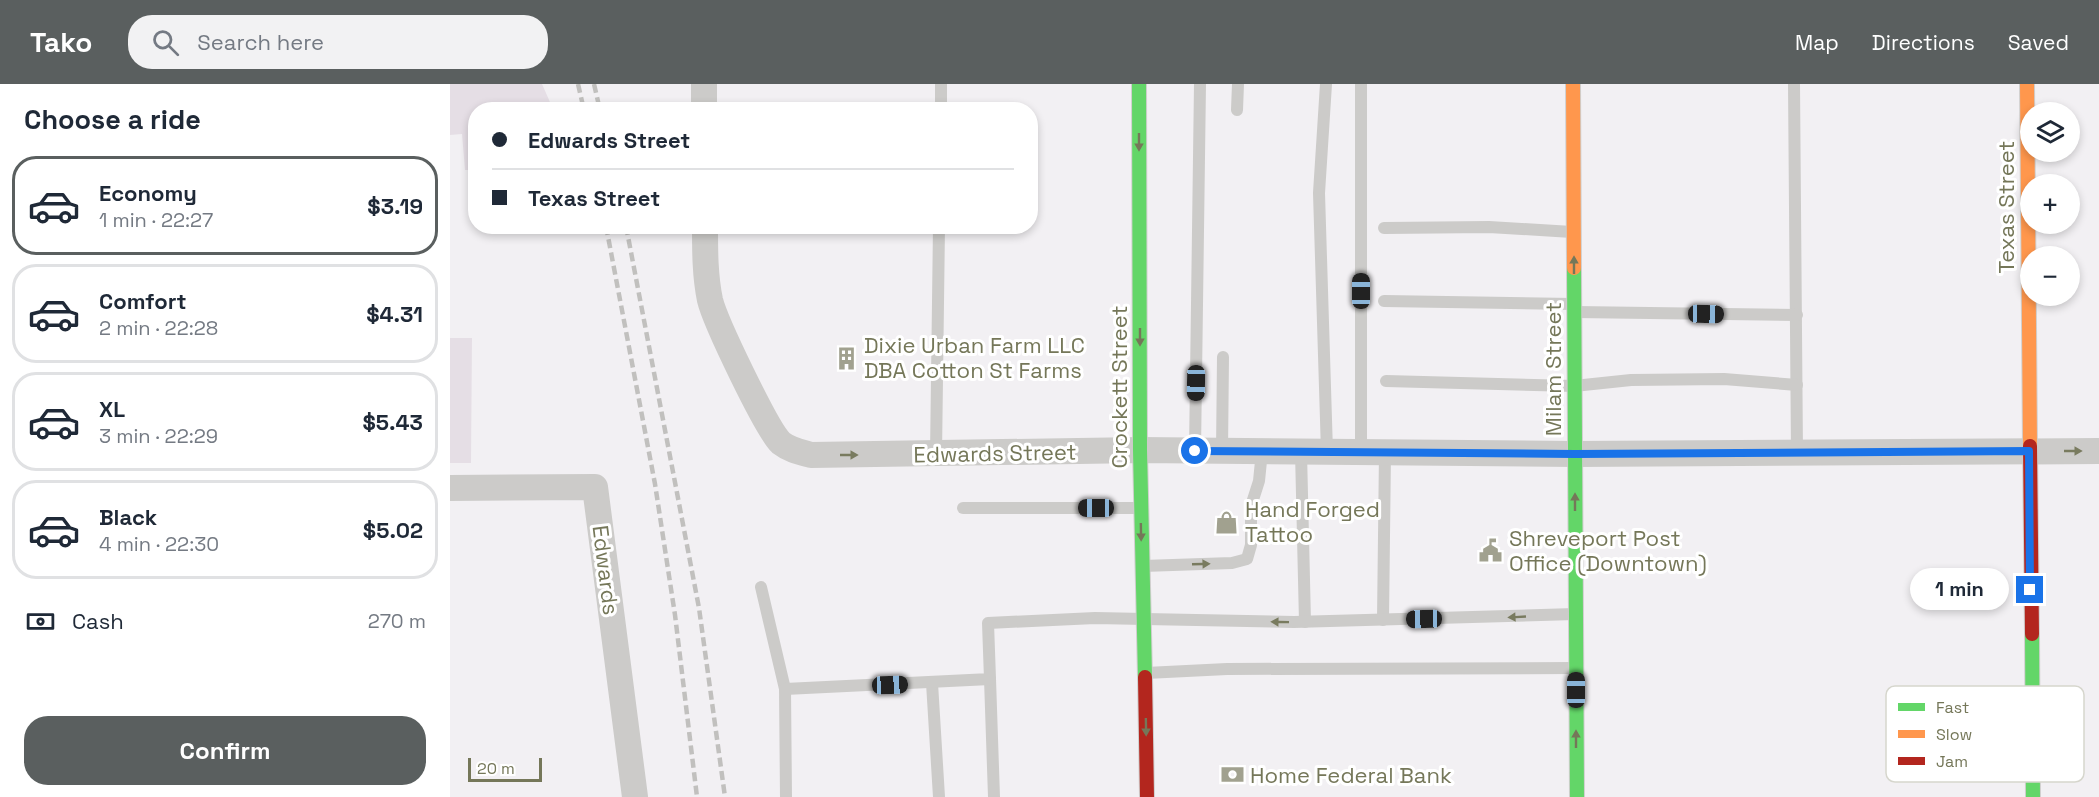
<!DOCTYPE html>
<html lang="en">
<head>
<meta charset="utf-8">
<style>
	:root { --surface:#fff; --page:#f2f2f3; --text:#1f2937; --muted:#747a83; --line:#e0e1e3; --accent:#5a5f5f }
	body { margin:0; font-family:"Space Grotesk",sans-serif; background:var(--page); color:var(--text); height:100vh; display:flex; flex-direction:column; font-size:22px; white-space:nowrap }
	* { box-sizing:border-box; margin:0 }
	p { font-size:20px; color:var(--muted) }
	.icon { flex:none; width:33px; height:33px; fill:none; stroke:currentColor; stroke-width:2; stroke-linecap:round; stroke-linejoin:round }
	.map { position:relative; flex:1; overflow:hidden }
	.sheet { display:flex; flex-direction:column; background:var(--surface); width:450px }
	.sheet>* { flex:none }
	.hud { position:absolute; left:18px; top:18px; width:570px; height:132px; border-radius:24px; box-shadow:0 3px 9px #0003; display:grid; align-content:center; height:132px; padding:0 24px; background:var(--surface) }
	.controls { position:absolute; left:1570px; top:18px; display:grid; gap:12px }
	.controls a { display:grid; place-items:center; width:60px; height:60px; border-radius:50%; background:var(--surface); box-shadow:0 3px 9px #0003; font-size:30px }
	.scale { position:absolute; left:18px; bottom:15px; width:74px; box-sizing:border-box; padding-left:6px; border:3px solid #757759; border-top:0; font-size:16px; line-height:21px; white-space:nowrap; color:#757759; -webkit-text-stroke:4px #fff; paint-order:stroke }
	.end { position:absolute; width:27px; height:27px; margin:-14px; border:8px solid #1a73e8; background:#fff; box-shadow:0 0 0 3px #fff }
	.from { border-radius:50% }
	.bubble { position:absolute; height:42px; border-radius:21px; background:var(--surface); box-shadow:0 3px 9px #0003; font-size:20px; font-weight:600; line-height:42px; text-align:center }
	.car { position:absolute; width:18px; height:36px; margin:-18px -9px; border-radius:8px; box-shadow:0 0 4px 2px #0007; background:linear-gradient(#222 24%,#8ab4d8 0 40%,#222 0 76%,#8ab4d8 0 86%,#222 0) }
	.hud b { display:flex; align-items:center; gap:21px; height:57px; font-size:22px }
	.hud b+b { border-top:2px solid var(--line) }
	.hud i { width:15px; height:15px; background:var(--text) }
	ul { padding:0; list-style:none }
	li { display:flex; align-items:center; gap:18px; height:99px; margin:0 12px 9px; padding:0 12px; border:3px solid var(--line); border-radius:24px }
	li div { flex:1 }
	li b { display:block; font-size:22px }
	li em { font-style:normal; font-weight:600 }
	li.selected { border-color:var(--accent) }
	li>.icon { width:54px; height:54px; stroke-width:1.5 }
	h2 { padding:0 24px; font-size:27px; line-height:72px }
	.pay { display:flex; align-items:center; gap:15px; height:66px; padding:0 24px; font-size:22px }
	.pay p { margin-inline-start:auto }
	.action { display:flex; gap:12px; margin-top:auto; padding:12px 24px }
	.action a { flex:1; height:69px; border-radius:24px; background:var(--accent); color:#fff; font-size:24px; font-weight:600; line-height:69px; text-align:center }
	header { display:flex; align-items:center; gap:36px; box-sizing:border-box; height:84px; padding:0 30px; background:var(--accent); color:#fff }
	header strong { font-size:28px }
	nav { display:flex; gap:33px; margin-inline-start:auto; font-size:21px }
	.search { width:420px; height:54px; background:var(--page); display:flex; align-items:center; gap:15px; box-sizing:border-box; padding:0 21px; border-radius:24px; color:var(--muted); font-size:22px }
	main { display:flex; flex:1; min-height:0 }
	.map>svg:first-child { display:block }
</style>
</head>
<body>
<header>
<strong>Tako</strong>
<div class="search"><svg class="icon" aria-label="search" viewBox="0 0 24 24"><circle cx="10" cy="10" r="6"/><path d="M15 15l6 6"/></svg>Search here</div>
<nav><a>Map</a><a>Directions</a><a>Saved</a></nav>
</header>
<main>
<section class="sheet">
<h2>Choose a ride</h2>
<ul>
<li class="selected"><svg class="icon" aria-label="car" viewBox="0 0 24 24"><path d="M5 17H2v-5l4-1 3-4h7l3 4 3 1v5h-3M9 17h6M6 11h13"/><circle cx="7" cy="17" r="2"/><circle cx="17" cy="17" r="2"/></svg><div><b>Economy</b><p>1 min · 22:27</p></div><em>$3.19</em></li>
<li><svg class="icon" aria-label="car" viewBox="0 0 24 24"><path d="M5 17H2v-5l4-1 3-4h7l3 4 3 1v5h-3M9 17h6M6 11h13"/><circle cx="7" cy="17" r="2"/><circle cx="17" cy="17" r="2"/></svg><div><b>Comfort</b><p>2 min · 22:28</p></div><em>$4.31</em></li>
<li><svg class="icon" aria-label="car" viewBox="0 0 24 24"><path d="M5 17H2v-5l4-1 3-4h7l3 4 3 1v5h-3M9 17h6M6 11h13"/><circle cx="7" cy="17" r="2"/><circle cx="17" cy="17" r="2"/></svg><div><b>XL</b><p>3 min · 22:29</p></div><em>$5.43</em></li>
<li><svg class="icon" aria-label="car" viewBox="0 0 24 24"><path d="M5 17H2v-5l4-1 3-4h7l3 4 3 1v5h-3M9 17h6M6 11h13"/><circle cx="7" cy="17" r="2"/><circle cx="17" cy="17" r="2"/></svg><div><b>Black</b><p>4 min · 22:30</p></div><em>$5.02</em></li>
</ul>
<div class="pay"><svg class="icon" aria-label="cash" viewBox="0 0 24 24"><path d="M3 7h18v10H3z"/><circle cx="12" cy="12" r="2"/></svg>Cash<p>270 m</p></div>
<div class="action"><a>Confirm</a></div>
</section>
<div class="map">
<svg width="1649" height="713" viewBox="0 0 1649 713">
	<rect width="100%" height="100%" fill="#f2f0f3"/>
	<g fill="#e5dee5">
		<path d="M 0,0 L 92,0 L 103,25 L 26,26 L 25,86 L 15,86 L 12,50 L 0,51 Z"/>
		<path d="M 0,254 L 22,254 L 21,379 L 0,379 Z"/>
	</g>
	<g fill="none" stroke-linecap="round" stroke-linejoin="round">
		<defs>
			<g id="fast">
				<path d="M 689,0 L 690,366 L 695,593"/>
				<path d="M 1124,184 L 1127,713"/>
				<path d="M 1582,550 L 1583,713"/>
			</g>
			<g id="slow">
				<path d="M 1123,0 L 1124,184"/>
				<path d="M 1577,0 L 1580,362"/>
			</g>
			<g id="jam">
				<path d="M 1580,362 L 1582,550"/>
				<path d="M 695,593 L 697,713"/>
			</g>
		</defs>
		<use href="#fast" stroke="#d0cfce" stroke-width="16"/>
		<use href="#slow" stroke="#d0cfce" stroke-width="16"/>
		<use href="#jam" stroke="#d0cfce" stroke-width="16"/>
		<g stroke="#cccbc9" stroke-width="12">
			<path d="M 876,0 L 869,109 L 877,368"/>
			<path d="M 1344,0 L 1347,369"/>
			<path d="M 491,26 L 491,0"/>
			<path d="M 787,26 L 788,0"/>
			<path d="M 934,144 L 1039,143 L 1122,148"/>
			<path d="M 934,217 L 1123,220"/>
			<path d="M 1125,228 L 1347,231"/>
			<path d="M 936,297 L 1124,302 L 1181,296 L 1274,295 L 1347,301"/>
			<path d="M 745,367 L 750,0"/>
			<path d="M 772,367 L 773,273"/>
			<path d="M 851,368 L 855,538"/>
			<path d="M 911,368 L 911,0"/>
			<path d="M 486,371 L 489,142"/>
			<path d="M 513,424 L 689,424"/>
			<path d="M 693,482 L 782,479 L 797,475 L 801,461 L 801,422 L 809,397 L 812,367"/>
			<path d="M 311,503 L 335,605"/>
			<path d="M 933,536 L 935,368"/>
			<path d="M 696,589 L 777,585 L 1125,584"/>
			<path d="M 540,595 L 544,713"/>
			<path d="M 482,599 L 489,713"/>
			<path d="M 336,713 L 335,605 L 540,595 L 538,539 L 645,534 L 844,538 L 1125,530"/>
		</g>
		<g stroke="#cccbc9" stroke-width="26">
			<path d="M 254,0 L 254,26"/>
			<path d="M 255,142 C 255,167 255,192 260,216 C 265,237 317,346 331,359 C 340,366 350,368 361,371 L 690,366 L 1125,370 L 1649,367"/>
			<path d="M 0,404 L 145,403 L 185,713"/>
		</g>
		<use href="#fast" stroke="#63d668" stroke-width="14"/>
		<use href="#slow" stroke="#ff974d" stroke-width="14"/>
		<use href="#jam" stroke="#b3261e" stroke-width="14"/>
		<g stroke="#c1c0be" stroke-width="4.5" stroke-dasharray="9 4.5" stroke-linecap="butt">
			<path d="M 128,0 L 134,26"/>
			<path d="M 144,0 L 150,26"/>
			<path d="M 156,142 L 205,400 L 225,531 L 247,713"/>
			<path d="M 176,142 L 249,524 L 275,713"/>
		</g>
	</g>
	<defs><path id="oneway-solid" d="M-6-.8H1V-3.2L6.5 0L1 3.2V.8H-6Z" transform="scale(1.5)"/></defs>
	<g fill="#757759">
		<use href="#oneway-solid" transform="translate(689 58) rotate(90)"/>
		<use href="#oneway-solid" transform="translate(1124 181) rotate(-90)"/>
		<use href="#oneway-solid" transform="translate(690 253) rotate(90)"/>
		<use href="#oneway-solid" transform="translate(1125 418) rotate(-90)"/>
		<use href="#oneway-solid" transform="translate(691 448) rotate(89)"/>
		<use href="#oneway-solid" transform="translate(696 643) rotate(89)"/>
		<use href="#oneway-solid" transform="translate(1126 655) rotate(-90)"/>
	</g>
	<g fill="#797b5f">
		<use href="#oneway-solid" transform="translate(1623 367)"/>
		<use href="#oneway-solid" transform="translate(399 371)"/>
		<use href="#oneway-solid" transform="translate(751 480) rotate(-2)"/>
		<use href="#oneway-solid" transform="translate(1067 533) rotate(177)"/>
		<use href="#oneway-solid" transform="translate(830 538) rotate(-179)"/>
	</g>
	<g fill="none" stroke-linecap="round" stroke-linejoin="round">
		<path stroke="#1a73e8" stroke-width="8" d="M 745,367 L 1125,370 L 1579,367 L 1580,506"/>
	</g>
	<defs>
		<symbol id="building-bare" viewBox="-9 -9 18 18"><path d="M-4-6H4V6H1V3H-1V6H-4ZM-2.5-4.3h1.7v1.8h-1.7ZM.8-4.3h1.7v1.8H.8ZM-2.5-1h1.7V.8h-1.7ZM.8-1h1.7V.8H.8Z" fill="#a1a18f" stroke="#fff" stroke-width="2.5" paint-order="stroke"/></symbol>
		<symbol id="shop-bare" viewBox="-9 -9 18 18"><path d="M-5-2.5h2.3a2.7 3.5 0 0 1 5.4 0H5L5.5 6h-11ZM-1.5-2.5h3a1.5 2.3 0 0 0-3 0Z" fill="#a1a18f" stroke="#fff" stroke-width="2.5" paint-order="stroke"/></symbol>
		<symbol id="civic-bare" viewBox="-9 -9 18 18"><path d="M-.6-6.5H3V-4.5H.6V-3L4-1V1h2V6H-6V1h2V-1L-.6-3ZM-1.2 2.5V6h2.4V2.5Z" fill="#a1a18f" stroke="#fff" stroke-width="2.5" paint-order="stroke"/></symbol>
		<symbol id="bank-bare" viewBox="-9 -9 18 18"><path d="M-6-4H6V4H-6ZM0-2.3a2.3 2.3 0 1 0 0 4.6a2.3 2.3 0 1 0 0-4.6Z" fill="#a1a18f" stroke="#fff" stroke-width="2.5" paint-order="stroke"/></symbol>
	</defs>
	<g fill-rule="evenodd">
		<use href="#building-bare" x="380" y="258" width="33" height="33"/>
		<use href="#shop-bare" x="760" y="422" width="33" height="33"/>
		<use href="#civic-bare" x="1024" y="450" width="33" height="33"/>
		<use href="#bank-bare" x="766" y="674" width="33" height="33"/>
	</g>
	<g text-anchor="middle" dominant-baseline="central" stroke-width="6" stroke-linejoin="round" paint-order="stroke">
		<g font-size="22" fill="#757759" stroke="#fff">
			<text transform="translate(1556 123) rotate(-90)">Texas Street</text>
			<text transform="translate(1103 285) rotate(-90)">Milam Street</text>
			<text transform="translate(669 303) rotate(-90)">Crockett Street</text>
			<text transform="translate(545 369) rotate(-1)">Edwards Street</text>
			<text transform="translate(156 486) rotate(83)">Edwards</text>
		</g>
		<g font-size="22" fill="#757759" stroke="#fff" text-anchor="start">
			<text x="414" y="261">Dixie Urban Farm LLC<tspan x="414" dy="25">DBA Cotton St Farms</tspan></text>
			<text x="795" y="425">Hand Forged<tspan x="795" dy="25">Tattoo</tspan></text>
			<text x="1059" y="454">Shreveport Post<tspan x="1059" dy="25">Office (Downtown)</tspan></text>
			<text x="800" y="691">Home Federal Bank</text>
		</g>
	</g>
	<rect x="1436" y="602" width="198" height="96" rx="9" fill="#fff" stroke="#d6d6cd" stroke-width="1.5"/>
	<rect x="1448" y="619" width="27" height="8" fill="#63d668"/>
	<rect x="1448" y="646" width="27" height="8" fill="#ff974d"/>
	<rect x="1448" y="673" width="27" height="8" fill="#b3261e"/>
	<g font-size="16" fill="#757759">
		<text x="1486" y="629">Fast</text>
		<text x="1486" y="656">Slow</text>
		<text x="1486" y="683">Jam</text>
	</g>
</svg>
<div class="controls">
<a><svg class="icon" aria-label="layers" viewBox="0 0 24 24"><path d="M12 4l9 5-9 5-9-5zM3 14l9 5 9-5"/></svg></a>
<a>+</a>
<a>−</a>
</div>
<div class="scale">20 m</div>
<i class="end from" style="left:745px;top:367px"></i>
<i class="end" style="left:1580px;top:506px"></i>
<div class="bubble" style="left:1460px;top:484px;width:99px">1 min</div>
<i class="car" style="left:911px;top:207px;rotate:0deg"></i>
<i class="car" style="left:1256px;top:230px;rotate:91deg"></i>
<i class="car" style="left:746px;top:299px;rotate:181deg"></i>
<i class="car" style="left:646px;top:424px;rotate:270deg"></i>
<i class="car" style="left:974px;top:535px;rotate:269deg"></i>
<i class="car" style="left:440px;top:601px;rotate:88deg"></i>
<i class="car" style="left:1126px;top:606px;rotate:0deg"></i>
<div class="hud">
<b><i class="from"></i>Edwards Street</b>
<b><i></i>Texas Street</b>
</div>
</div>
</main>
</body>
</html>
